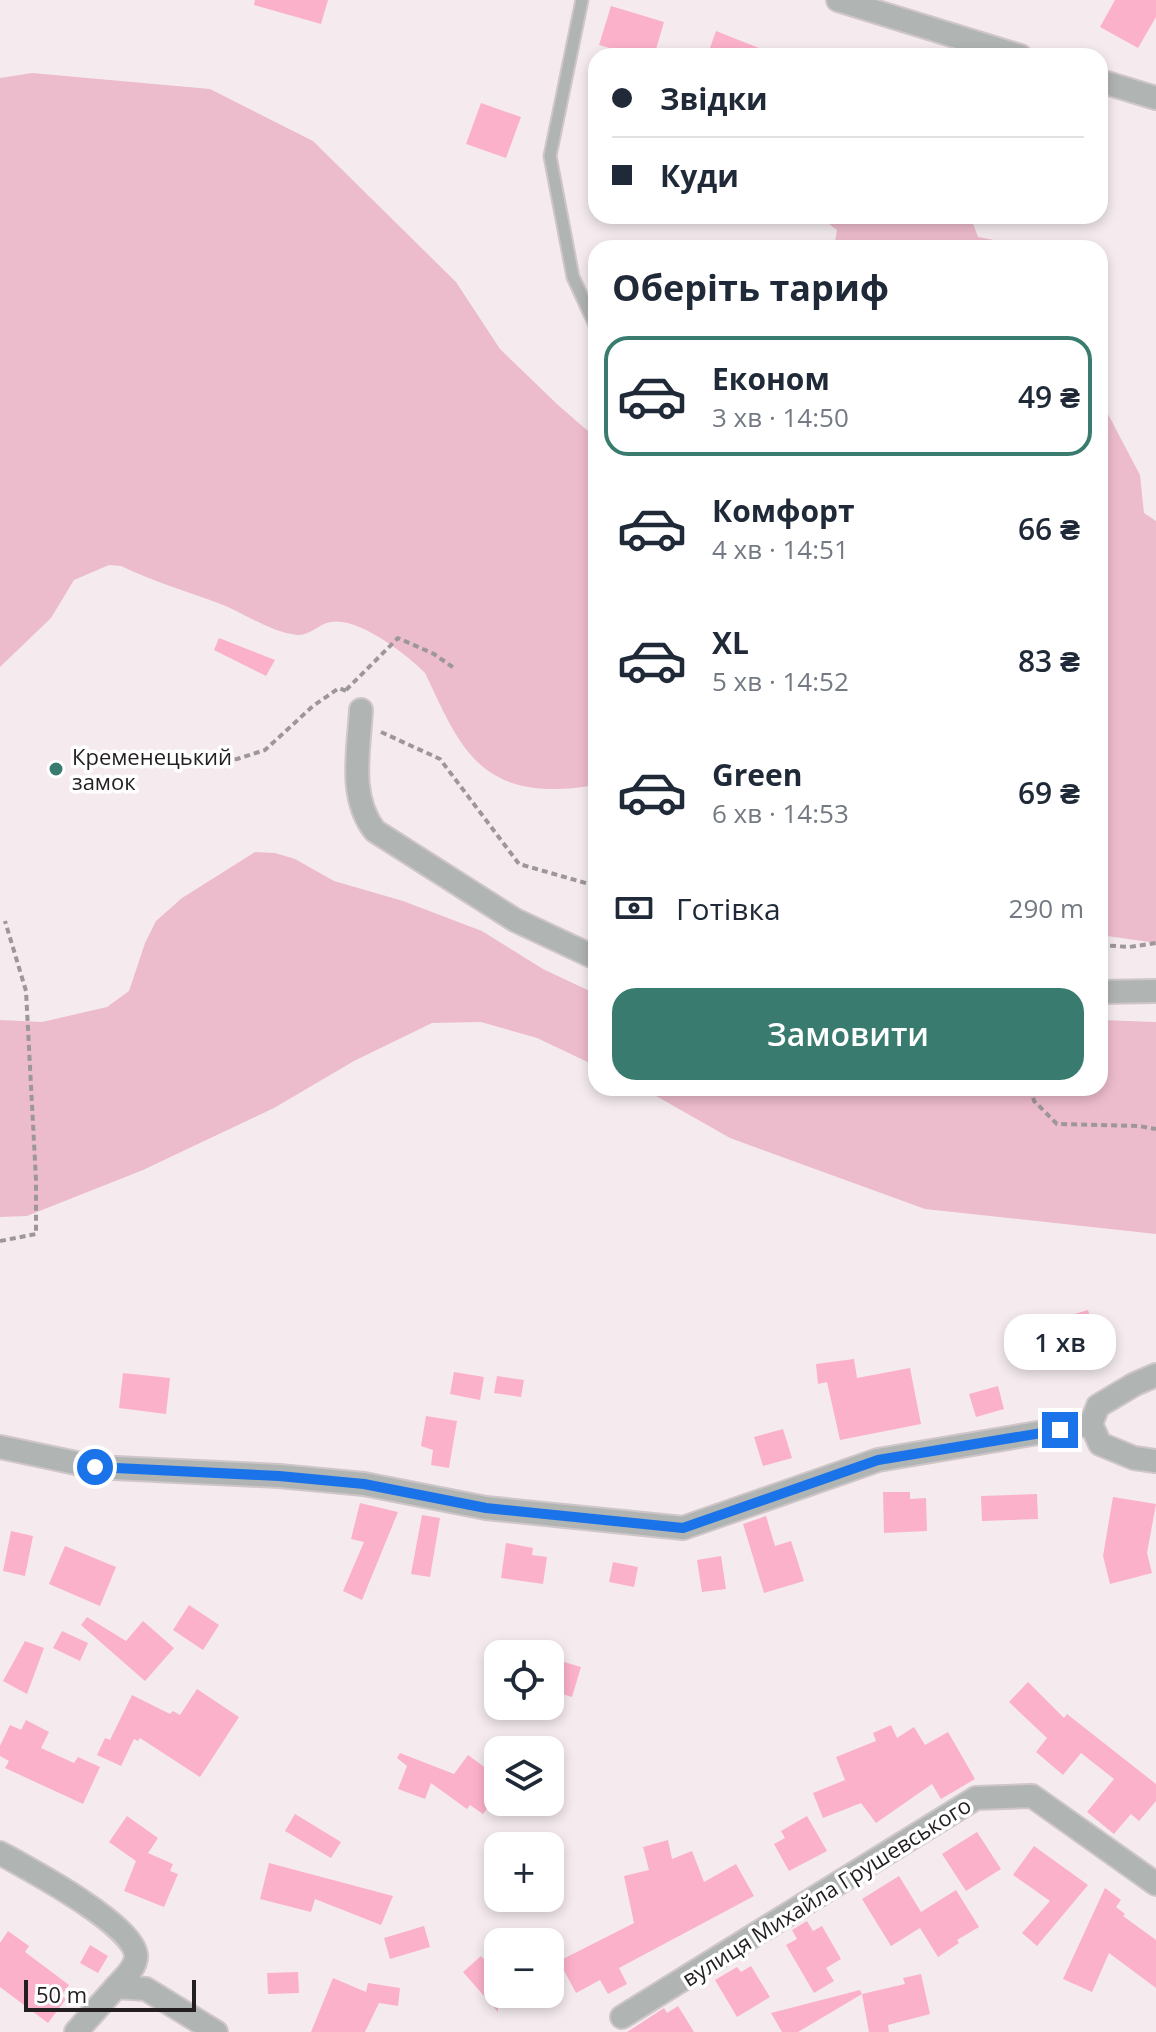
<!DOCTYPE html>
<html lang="uk">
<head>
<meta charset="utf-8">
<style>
	:root { --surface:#fff; --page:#f2f2f3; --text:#1f2937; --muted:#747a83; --line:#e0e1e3; --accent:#397c6f }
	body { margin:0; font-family:"Open Sans",sans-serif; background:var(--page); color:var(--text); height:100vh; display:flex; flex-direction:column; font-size:30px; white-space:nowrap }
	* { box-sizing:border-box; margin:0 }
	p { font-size:26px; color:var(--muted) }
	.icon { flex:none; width:44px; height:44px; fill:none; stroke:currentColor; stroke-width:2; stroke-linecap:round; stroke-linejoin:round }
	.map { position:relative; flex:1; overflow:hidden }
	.drawer { position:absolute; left:588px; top:240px; width:520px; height:856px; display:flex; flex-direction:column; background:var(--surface); border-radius:24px; box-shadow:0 4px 12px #0003 }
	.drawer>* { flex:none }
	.top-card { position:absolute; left:588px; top:48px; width:520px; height:176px; border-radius:24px; box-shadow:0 4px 12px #0003; display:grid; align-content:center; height:176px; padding:0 24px; background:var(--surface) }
	.tools { position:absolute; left:484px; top:1640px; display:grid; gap:16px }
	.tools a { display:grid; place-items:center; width:80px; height:80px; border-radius:16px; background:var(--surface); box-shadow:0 4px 12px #0003; font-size:40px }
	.scale { position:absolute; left:24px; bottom:20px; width:172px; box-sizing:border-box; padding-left:8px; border:4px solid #231f20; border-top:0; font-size:22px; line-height:28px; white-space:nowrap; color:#231f20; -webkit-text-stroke:6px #fff; paint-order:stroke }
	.end { position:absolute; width:36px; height:36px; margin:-18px; border:10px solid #1a73e8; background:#fff; box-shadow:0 0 0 4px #fff }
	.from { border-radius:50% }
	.bubble { position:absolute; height:56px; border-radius:24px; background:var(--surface); box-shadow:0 4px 12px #0003; font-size:26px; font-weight:600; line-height:56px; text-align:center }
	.top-card b { display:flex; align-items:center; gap:28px; height:76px; font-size:30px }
	.top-card b+b { border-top:2px solid var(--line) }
	.top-card i { width:20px; height:20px; background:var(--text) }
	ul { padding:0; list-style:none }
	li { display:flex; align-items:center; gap:24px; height:120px; margin:0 16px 12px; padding:0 8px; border:4px solid transparent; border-radius:24px }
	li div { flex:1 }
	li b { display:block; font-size:30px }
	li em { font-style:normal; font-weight:600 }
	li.on { border-color:var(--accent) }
	li>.icon { width:72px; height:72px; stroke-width:1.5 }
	h2 { padding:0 24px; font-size:36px; line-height:96px }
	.pay { display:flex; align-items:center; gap:20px; height:88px; padding:0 24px; font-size:30px }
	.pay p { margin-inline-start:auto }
	.primary-button { display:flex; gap:16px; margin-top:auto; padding:16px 24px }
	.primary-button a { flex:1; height:92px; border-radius:24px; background:var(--accent); color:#fff; font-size:32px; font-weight:600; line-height:92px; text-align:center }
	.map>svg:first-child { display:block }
</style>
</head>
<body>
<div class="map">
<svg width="1156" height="2032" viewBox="0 0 1156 2032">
	<rect width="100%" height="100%" fill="#f5ebee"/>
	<g fill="#edbccc">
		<path d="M 32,73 L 210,89 L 313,141 L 456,282 L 500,349 L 558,405 L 596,438 L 596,784 C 583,788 567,789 553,789 C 473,789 455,735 425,673 C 408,655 357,616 331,622 C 318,624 310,636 297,635 C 269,632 243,612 218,603 C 185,591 153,581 121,566 L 109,565 L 74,580 L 51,618 L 0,667 L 0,78 Z"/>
		<path d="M 812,216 L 973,216 L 972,221 L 978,237 L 994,240 L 1011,248 L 834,248 L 837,230 L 825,221 Z"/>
		<path d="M 1100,399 L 1140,475 L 1144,513 L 1156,521 L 1156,943 L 1100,935 Z"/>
		<path d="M 255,852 L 275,853 L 295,859 L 334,881 L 403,901 L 482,931 L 543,969 L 596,994 L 596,1066 L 537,1038 L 481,1022 L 432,1023 L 354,1061 L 274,1108 L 143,1170 L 27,1216 L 0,1217 L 0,1020 L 42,1022 L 107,1007 L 129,991 L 145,943 L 156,921 L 182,898 Z"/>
		<path d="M 1100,1020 L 1156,1022 L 1156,1234 L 925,1209 L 730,1138 L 642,1088 L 1100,1088 Z"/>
	</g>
	<g fill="#fbb1ca">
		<path d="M 255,0 L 328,0 L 321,24 L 254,5 Z"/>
		<path d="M 1115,0 L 1156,0 L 1156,17 L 1138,48 L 1100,27 Z"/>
		<path d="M 611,6 L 664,22 L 654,56 L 637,56 L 599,45 Z"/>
		<path d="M 716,31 L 777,55 L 777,56 L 731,56 L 710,48 Z"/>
		<path d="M 481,103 L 521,117 L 506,158 L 466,144 Z"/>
		<path d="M 219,638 L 275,660 L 266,676 L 214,650 Z"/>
		<path d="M 1088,1310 L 1100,1349 L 1080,1355 L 1068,1316 Z"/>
		<path d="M 854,1359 L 857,1378 L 910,1368 L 921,1424 L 840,1440 L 827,1382 L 818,1384 L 816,1364 Z"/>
		<path d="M 454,1372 L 484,1377 L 480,1400 L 450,1394 Z"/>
		<path d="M 123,1373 L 170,1378 L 166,1414 L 119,1408 Z"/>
		<path d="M 497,1376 L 524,1380 L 521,1397 L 494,1393 Z"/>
		<path d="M 998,1386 L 1004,1409 L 976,1417 L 969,1394 Z"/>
		<path d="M 426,1416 L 457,1421 L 449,1468 L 431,1465 L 433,1450 L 421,1446 Z"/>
		<path d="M 783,1429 L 792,1458 L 763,1466 L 754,1437 Z"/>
		<path d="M 883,1492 L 910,1492 L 910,1499 L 926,1498 L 927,1531 L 884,1533 Z"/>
		<path d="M 1037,1494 L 1038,1519 L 982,1521 L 981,1496 Z"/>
		<path d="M 1113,1497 L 1156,1504 L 1147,1553 L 1152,1573 L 1110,1584 L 1103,1556 Z"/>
		<path d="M 360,1503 L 398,1512 L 362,1600 L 343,1591 L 364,1542 L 351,1539 Z"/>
		<path d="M 422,1515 L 440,1518 L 430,1577 L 411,1574 Z"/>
		<path d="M 766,1516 L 775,1546 L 791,1541 L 804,1581 L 764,1593 L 743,1524 Z"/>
		<path d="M 11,1531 L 33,1536 L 25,1576 L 3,1571 Z"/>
		<path d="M 506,1543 L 533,1548 L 532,1555 L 547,1557 L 543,1584 L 501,1578 Z"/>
		<path d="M 65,1546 L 116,1567 L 100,1606 L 49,1584 Z"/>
		<path d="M 721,1556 L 726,1589 L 702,1592 L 697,1560 Z"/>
		<path d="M 613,1562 L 638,1567 L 634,1587 L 609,1582 Z"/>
		<path d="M 189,1605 L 219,1625 L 203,1650 L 173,1630 Z"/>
		<path d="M 87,1617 L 126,1641 L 143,1621 L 174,1648 L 145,1681 L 81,1625 Z"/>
		<path d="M 62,1631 L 88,1643 L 80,1661 L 53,1648 Z"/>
		<path d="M 25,1641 L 44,1648 L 27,1694 L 3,1681 Z"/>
		<path d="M 550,1658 L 581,1667 L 572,1697 L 550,1690 Z"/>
		<path d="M 1028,1682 L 1064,1718 L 1067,1714 L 1156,1784 L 1156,1801 L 1139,1821 L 1131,1814 L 1114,1834 L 1087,1812 L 1114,1779 L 1081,1753 L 1063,1775 L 1036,1752 L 1047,1738 L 1009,1702 Z"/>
		<path d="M 197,1689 L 239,1717 L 200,1777 L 140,1738 L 138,1741 L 134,1739 L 121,1766 L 97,1755 L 105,1738 L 110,1740 L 132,1695 L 170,1714 L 173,1711 L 180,1715 Z"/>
		<path d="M 26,1720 L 49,1732 L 41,1748 L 74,1763 L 78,1757 L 100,1767 L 83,1804 L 5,1768 L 9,1761 L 0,1756 L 0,1746 L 10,1725 L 21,1730 Z"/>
		<path d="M 891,1725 L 897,1738 L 914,1727 L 925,1745 L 948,1732 L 975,1779 L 941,1799 L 932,1784 L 876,1823 L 861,1803 L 823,1818 L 813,1793 L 845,1780 L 836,1757 L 876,1741 L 873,1733 Z"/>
		<path d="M 400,1753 L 454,1774 L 468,1755 L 498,1777 L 498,1794 L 483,1814 L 470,1805 L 467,1809 L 431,1783 L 425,1799 L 398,1789 L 407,1766 L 397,1758 Z"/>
		<path d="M 295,1814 L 341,1842 L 331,1858 L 285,1831 Z"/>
		<path d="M 127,1816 L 158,1838 L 148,1853 L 173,1864 L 170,1871 L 178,1874 L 164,1907 L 124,1891 L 136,1861 L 109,1842 Z"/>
		<path d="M 807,1816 L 827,1851 L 789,1871 L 774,1844 L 785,1838 L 781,1831 Z"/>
		<path d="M 977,1832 L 1001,1869 L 966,1891 L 942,1854 Z"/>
		<path d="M 668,1840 L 672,1859 L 692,1851 L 704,1882 L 736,1864 L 754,1896 L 619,1968 L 627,1984 L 608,1994 L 600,1980 L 576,1993 L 559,1961 L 634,1923 L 624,1876 L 649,1870 L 643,1847 Z"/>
		<path d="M 1034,1846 L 1088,1885 L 1037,1946 L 1022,1933 L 1050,1901 L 1013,1875 Z"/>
		<path d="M 269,1863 L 393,1896 L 381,1925 L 315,1899 L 311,1912 L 260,1899 Z"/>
		<path d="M 899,1876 L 921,1912 L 956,1890 L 979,1927 L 957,1940 L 959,1943 L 938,1957 L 920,1928 L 891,1946 L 862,1899 Z"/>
		<path d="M 1105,1888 L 1121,1900 L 1116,1907 L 1125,1914 L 1123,1916 L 1156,1940 L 1156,1988 L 1109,1953 L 1092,1992 L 1063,1979 Z"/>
		<path d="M 807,1921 L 813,1931 L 822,1926 L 841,1959 L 826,1968 L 834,1981 L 814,1993 L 786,1945 L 797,1939 L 792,1930 Z"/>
		<path d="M 424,1926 L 430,1947 L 390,1959 L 384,1938 Z"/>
		<path d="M 8,1931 L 29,1946 L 25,1952 L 69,1985 L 61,1996 L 66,1999 L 48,2023 L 0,1987 L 0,1943 Z"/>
		<path d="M 90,1945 L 108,1956 L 98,1973 L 80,1963 Z"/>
		<path d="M 481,1956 L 498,1975 L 498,2012 L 463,1972 Z"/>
		<path d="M 751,1966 L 770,1997 L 737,2017 L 715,1980 L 737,1967 L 741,1972 Z"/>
		<path d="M 298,1972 L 299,1993 L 268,1994 L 267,1973 Z"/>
		<path d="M 921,1974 L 930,2014 L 888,2025 L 889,2032 L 869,2032 L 862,1994 L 905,1984 L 903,1978 Z"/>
		<path d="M 333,1978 L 366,1992 L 368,1983 L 400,1988 L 398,2006 L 379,2003 L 365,2032 L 311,2032 Z"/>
		<path d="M 860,1990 L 862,1994 L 798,2032 L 782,2032 L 771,2013 Z"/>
		<path d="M 678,2006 L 694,2032 L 627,2032 L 664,2008 L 667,2013 Z"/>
	</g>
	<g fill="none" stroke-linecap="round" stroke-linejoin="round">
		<defs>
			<path id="lane" d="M 582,0 L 550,156 L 573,277 L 596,327"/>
			<g id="street">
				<path d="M 838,0 L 1020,56"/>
				<path d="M 1100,81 L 1156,98"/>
				<path d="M 361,710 C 359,750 348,797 375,831 L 515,920 L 596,958"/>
				<path d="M 1100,992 L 1156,991"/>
				<path d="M 1091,1424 L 1098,1406 L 1135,1384 L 1156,1375"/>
				<path d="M 1091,1424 L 1100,1444 L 1134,1458 L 1156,1461"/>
				<path d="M 0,1447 L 95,1467 L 279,1476 L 364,1484 L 486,1508 L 683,1528 L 878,1460 L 1091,1424"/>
				<path d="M 0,1853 C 27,1868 135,1925 136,1956 C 136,1968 124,1978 116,1987"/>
				<path d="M 622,2017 L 976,1798 L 1032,1796 L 1156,1884"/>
				<path d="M 76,2032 L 116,1987 L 146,1989 L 216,2032"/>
			</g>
		</defs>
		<use href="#lane" stroke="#cfc6c9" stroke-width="15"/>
		<use href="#street" stroke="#cfc6c9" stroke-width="26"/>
		<g stroke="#9e9799" stroke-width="4" stroke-dasharray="6 4" stroke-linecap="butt">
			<path d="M 346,690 L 398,638 L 434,654 L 454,668"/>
			<path d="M 381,732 L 440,759 L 519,864 L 596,886"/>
			<path d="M 165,766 L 237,759 L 265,750 L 313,706 L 339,688 L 349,692"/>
			<path d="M 1100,945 L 1129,947 L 1156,943"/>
			<path d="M 1031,1088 L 1034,1101 L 1057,1124 L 1139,1126 L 1156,1129"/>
			<path d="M 0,1241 L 36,1234 L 36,1180 L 26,991 L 5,921"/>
		</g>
		<use href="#lane" stroke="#b0b4b3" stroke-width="11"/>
		<use href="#street" stroke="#b0b4b3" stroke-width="22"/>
	</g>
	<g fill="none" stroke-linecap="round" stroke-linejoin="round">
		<path stroke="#1a73e8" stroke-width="10" d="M 95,1467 L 279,1476 L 364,1484 L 486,1508 L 683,1528 L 878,1460 L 1060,1430"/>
	</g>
	<circle fill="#397c6f" stroke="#fff" stroke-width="3" cx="56" cy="769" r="8"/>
	<g text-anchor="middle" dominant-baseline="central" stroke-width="7" stroke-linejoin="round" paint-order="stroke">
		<g font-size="22" fill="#231f20" stroke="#fff" text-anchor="start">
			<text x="72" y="756">Кременецький<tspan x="72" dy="25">замок</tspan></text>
		</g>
		<g font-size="22" fill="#231f20" stroke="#fff">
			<text transform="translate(826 1891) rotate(-32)">вулиця Михайла Грушевського</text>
		</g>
	</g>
</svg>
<div class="tools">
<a><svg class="icon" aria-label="locate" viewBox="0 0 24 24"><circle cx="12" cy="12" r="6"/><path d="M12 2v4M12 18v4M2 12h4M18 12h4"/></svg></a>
<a><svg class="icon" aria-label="layers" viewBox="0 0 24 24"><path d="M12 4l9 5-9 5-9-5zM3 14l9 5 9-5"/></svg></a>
<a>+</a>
<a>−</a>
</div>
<div class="scale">50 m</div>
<i class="end from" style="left:95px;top:1467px"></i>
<i class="end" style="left:1060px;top:1430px"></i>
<div class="bubble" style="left:1004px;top:1314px;width:112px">1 хв</div>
<div class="top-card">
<b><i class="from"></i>Звідки</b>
<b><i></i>Куди</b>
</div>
<section class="drawer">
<h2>Оберіть тариф</h2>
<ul>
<li class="on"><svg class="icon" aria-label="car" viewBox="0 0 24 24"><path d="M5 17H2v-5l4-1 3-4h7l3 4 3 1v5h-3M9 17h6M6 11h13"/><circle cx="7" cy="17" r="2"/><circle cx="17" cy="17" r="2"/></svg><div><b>Економ</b><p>3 хв · 14:50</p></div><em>49 ₴</em></li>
<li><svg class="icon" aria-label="car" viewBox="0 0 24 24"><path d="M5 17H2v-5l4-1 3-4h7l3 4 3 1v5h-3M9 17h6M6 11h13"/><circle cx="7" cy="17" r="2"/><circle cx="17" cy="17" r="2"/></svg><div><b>Комфорт</b><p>4 хв · 14:51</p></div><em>66 ₴</em></li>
<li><svg class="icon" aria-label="car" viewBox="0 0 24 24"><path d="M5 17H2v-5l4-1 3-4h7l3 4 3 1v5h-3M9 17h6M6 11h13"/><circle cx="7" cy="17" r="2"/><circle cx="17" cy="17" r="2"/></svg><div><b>XL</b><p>5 хв · 14:52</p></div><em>83 ₴</em></li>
<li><svg class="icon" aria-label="car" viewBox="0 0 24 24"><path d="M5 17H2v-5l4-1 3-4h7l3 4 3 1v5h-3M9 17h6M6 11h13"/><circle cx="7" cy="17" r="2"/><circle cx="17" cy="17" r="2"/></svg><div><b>Green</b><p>6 хв · 14:53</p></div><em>69 ₴</em></li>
</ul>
<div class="pay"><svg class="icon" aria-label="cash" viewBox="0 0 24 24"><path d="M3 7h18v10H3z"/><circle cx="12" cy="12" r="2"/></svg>Готівка<p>290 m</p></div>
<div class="primary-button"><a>Замовити</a></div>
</section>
</div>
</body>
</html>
